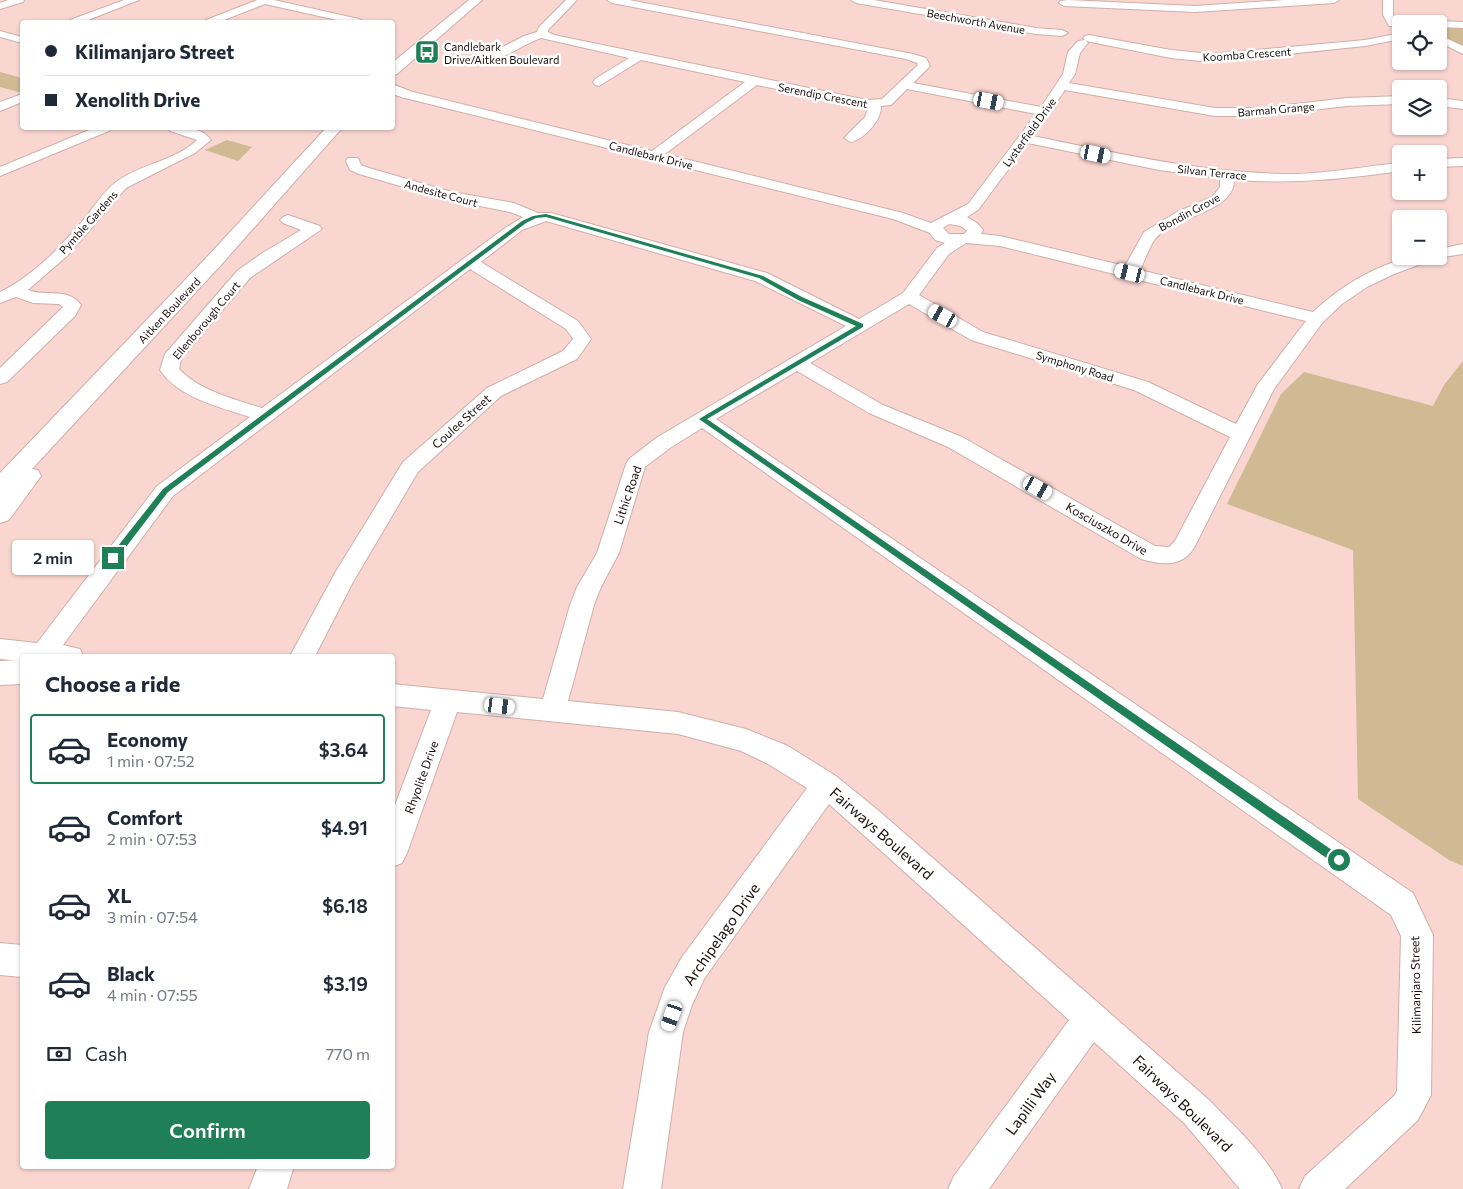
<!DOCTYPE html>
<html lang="en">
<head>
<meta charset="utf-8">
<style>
	:root { --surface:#fff; --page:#f2f2f3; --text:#1f2937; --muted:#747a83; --line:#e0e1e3; --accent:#1f7f57 }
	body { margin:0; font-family:Commissioner,sans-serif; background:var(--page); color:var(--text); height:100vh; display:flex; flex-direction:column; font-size:19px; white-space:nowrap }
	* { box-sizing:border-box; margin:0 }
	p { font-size:16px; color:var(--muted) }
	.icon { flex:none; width:28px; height:28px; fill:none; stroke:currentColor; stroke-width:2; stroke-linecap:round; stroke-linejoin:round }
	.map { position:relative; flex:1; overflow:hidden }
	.sheet { position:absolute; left:20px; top:654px; width:375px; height:515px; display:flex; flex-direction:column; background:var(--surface); border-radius:5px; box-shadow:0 1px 4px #0004 }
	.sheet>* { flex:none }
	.hud { position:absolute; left:20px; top:20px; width:375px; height:110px; border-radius:5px; box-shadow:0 1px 4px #0004; display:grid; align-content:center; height:110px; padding:0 25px; background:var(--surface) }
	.controls { position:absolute; left:1392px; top:15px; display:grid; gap:10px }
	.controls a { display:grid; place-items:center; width:55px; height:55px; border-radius:5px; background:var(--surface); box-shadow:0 1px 4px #0004; font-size:25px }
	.end { position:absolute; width:22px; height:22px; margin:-11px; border:6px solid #1f7f57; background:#fff; box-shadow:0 0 0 2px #fff }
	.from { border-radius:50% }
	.bubble { position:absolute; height:35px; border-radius:5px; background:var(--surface); box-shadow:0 1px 4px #0004; font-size:16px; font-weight:600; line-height:35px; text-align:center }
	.car { position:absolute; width:15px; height:30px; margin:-15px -8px; border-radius:6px; box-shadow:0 0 4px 1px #0007; background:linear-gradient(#fff 24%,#345 0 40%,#fff 0 76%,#345 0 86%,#fff 0) }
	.hud b { display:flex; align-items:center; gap:18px; height:48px; font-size:19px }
	.hud b+b { border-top:1px solid var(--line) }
	.hud i { width:12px; height:12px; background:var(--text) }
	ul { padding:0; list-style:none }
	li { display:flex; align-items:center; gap:15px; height:70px; margin:0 10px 8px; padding:0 15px; border:2px solid transparent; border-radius:5px }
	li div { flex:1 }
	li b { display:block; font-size:19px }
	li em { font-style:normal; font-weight:600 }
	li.selected { border-color:var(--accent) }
	li>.icon { width:45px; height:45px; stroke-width:1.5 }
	h2 { padding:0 25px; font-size:22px; line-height:60px }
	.pay { display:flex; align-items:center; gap:12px; height:55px; padding:0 25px; font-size:19px }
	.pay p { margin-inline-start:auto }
	.action { display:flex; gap:10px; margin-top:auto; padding:10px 25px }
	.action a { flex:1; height:58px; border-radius:5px; background:var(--accent); color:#fff; font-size:20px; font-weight:600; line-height:58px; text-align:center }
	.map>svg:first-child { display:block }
</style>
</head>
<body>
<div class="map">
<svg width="1463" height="1189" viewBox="0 0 1463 1189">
	<rect width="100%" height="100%" fill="#fad6d0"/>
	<g fill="#cfba94">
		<path d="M 1457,27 L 1463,28 L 1463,48 L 1439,35 L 1439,29 Z"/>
		<path d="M 0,72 L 22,78 L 22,93 L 0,87 Z"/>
		<path d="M 227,140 L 252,147 L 238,161 L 205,150 Z"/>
		<path d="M 1463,361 L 1463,866 L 1449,860 L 1358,799 L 1353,550 L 1227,504 L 1281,394 L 1304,372 L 1433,406 L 1444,385 Z"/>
	</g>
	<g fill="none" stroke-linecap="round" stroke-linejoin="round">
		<defs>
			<g id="minor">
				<path d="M 8,0 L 24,0 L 23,2 L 0,9 L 0,3 Z"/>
				<path d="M 124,0 L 139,0 L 83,22 L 69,22 L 70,20 Z"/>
				<path d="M 257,0 L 274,0 L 359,19 L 364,22 L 346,22 L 265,4 L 219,22 L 205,22 L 206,20 Z"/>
				<path d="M 566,0 L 577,0 L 548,30 L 548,32 L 554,35 L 867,100 L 882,99 L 918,65 L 917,63 L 906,59 L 612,3 L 607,0 L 629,0 L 913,54 L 926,58 L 930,66 L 913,83 L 1041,107 L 1063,74 L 1068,52 L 1078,41 L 1085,40 L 1083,38 L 1085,36 L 1089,35 L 1171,50 L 1211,54 L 1365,40 L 1401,33 L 1401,39 L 1365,46 L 1211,62 L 1171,58 L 1086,41 L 1088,43 L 1080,53 L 1075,74 L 1069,83 L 1215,108 L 1262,108 L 1347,98 L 1401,96 L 1401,104 L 1347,106 L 1262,116 L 1215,116 L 1065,90 L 1033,136 C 1120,154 1207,174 1296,174 C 1331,173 1366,166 1401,163 L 1401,171 C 1343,179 1293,184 1234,180 C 1235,212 1175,216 1156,238 C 1149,247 1145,260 1140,270 L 1313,312 C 1341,286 1374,266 1411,257 C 1420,255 1430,256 1439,256 L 1439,249 L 1463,244 L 1463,254 L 1437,258 L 1394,274 L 1367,287 L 1342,304 L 1323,322 L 1274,389 L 1195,546 C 1183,568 1162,565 1141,559 L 948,447 L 869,413 L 797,371 L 716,419 L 1413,893 L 1433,935 L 1431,1095 L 1418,1120 L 1345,1189 L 1299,1189 L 1305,1176 L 1394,1096 L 1397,1091 L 1401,936 L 1391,915 L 702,428 L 670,448 L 645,467 L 619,553 L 601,587 L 594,605 L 568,701 L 678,712 L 746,729 L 788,746 L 836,776 L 879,811 L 1208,1099 C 1233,1125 1268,1156 1282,1189 L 1240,1189 L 1184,1123 L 1094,1042 L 989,1189 L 948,1189 L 954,1176 L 1069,1020 L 829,804 L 704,979 L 692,1005 L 683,1032 L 661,1189 L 623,1189 L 649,1032 L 665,987 L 682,957 L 807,788 L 768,764 L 741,751 L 678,734 L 457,712 L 407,853 L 402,863 L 392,867 L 392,813 L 431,710 L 392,706 L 392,684 L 543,699 L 570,605 L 577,587 L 597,553 L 626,464 L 629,459 L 656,438 L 846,326 L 755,281 L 546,221 L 522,230 L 481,262 L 578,321 L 591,339 L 577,359 L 501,396 L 418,472 L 353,582 L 315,656 L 290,656 L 335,573 L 403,462 L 487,388 L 563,351 L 573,339 L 566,329 L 470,269 L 173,496 L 63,645 L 80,649 L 83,656 L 22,656 L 22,661 L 0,659 L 0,639 L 37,643 L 157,486 L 250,417 C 219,407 179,398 160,370 L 165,354 L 238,270 L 264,252 L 301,230 L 283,223 L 280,220 L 283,217 L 288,215 L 320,226 L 322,229 L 250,278 L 181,359 L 179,369 C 200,391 234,399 262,408 L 505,228 L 523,217 L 510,212 L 445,199 L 359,174 L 350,170 L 346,161 L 348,158 L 358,158 L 361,165 L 369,168 L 452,192 L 514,203 L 538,213 L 551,213 L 767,273 L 859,319 L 903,293 L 937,248 L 945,243 L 935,240 L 930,233 L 893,219 L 401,97 L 399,94 L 405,90 L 652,151 L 745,82 L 641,60 L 599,86 L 595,85 L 593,82 L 595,79 L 629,58 L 541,38 C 527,42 499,63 487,59 L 485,57 L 487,55 L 524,36 L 537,32 L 539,27 ZM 757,85 L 868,108 L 865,117 L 844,138 L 851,142 C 864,139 882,120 881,106 L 891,105 L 907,89 L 1036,114 L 968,204 L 931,223 L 903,213 L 665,154 ZM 1028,143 L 1159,170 L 1220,178 L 1220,187 L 1212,197 L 1177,212 L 1144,232 L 1125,266 L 1000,236 L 981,234 L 983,230 L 977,223 L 967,217 L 978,210 ZM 949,224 L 961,226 L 967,231 L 964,234 L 949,234 L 943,228 ZM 966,243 L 1000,246 L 1306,321 L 1258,384 L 1236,424 L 1148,382 L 983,332 L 919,295 L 949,254 ZM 909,304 L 971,340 L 1134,390 L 1230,437 L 1175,541 L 1169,547 L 1155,546 L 962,437 L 883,405 L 810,363 Z"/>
				<path d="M 851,0 L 874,0 L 1036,28 L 1062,30 L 1068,33 L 1062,36 L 1036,34 L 856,3 Z"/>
				<path d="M 1068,0 L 1195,6 L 1285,0 L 1339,0 L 1334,3 L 1195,12 L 1064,6 L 1059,3 L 1060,1 Z"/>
				<path d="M 1383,0 L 1393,0 L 1393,15 L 1399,24 L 1397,26 L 1389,26 L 1383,15 Z"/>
				<path d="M 1439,21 L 1463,22 L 1463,28 L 1439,27 L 1439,24 L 1434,24 Z"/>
				<path d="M 0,31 L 22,37 L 22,43 L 0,37 Z"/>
				<path d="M 1439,35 L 1463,46 L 1463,54 L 1439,42 Z"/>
				<path d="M 22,94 L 22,102 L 0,111 L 0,102 Z"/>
				<path d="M 1439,98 L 1463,101 L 1463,109 L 1439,106 Z"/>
				<path d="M 94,128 L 111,128 L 109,131 L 0,176 L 0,167 Z"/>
				<path d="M 169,128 C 184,128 201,126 211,140 L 195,153 L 126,188 L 67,256 L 28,290 C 45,297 69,287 81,305 L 75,316 L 7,382 L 0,384 L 0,368 L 63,307 L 59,304 L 33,303 L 16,297 L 0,303 L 0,292 C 34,276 62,245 86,217 C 95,205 104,191 116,182 C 140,164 175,161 197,140 L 170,131 Z"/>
				<path d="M 1463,158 L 1463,166 L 1439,167 L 1439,159 Z"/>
				<path d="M 0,943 L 22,945 L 22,977 L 0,975 Z"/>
				<path d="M 258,1166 L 294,1166 L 287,1189 L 249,1189 Z"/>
			</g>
			<g id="major">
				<path d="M 469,0 L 482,0 L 397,74 L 392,75 L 392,63 Z"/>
				<path d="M 392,84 L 410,91 L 412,94 L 410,97 L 405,98 L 392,94 Z"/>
				<path d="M 326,128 L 342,128 L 221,265 L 32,469 L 38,470 L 41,476 L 9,520 L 0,523 L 0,473 L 207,257 Z"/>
				<path d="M 22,660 L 22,684 L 0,685 L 0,661 Z"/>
			</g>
		</defs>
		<use href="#minor" stroke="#d0aea8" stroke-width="2"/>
		<use href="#major" stroke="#d0aea8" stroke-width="2"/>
		<use href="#minor" fill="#fff" fill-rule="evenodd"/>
		<use href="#major" fill="#fff" fill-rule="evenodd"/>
	</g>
	<path fill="#1f7f57" d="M 546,214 L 763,276 L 802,297 L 863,324 L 863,327 L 707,419 L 1342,857 L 1342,864 L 1335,864 L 699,419 L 856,326 L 798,300 L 759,278 L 546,217 L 536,218 L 526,223 L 168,492 L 116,560 L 110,560 L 110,556 L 163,489 L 522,221 L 533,216 Z"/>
	<defs>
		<symbol id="bus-square" viewBox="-11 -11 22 22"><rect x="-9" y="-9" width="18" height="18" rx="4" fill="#1f7f57" stroke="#fff"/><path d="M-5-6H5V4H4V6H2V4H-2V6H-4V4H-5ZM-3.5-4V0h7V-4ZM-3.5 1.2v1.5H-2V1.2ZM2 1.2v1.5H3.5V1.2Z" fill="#fff"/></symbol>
	</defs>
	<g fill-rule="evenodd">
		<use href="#bus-square" x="413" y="38" width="28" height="28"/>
	</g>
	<g text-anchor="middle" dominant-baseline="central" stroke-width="5" stroke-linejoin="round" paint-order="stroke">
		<g font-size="11" fill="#180d0b" stroke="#fff">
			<text transform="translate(976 21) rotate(10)">Beechworth Avenue</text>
			<text transform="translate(1247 54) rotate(-4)">Koomba Crescent</text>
			<text transform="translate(823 95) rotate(11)">Serendip Crescent</text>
			<text transform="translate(1276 109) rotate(-5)">Barmah Grange</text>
			<text transform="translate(1029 132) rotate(-54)">Lysterfield Drive</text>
			<text transform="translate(651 155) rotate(14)">Candlebark Drive</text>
			<text transform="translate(1212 172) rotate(6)">Silvan Terrace</text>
			<text transform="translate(441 193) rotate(15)">Andesite Court</text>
			<text transform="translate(1189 212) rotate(-28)">Bondin Grove</text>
			<text transform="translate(88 222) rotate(-48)">Pymble Gardens</text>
			<text transform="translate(1202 290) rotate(14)">Candlebark Drive</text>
			<text transform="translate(169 310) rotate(-47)">Aitken Boulevard</text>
			<text transform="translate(206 320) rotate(-50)">Ellenborough Court</text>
			<text transform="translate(1075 366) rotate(17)">Symphony Road</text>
		</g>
		<g font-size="11" fill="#180d0b" stroke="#fff" text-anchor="start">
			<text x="444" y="46">Candlebark<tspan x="444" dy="13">Drive/Aitken Boulevard</tspan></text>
		</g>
		<g font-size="12" fill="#180d0b" stroke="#fff">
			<text transform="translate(461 421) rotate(-42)">Coulee Street</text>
			<text transform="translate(627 495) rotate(-71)">Lithic Road</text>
			<text transform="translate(1107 528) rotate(30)">Kosciuszko Drive</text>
			<text transform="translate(421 777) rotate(-70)">Rhyolite Drive</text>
			<text transform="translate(1415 985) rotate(-91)">Kilimanjaro Street</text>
		</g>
		<g font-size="15" fill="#180d0b" stroke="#fff">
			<text transform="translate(882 833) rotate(41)">Fairways Boulevard</text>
			<text transform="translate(721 934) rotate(-55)">Archipelago Drive</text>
			<text transform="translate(1030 1103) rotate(-54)">Lapilli Way</text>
			<text transform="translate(1183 1103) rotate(44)">Fairways Boulevard</text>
		</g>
	</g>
</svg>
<div class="controls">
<a><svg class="icon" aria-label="locate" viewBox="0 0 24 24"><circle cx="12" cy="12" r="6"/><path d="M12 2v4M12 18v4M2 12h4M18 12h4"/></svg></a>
<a><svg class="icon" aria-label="layers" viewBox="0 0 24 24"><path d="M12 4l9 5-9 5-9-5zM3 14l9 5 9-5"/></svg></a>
<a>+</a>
<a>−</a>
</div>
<i class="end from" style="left:1339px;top:860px"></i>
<i class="end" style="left:113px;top:558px"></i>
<div class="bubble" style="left:12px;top:540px;width:82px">2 min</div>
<i class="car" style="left:989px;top:101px;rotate:101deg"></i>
<i class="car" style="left:1096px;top:154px;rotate:102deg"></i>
<i class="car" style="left:1130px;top:273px;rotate:284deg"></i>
<i class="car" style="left:943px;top:316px;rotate:299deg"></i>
<i class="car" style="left:1038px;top:488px;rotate:119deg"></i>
<i class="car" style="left:500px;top:706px;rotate:97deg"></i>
<i class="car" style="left:672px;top:1016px;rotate:199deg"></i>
<div class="hud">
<b><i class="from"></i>Kilimanjaro Street</b>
<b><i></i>Xenolith Drive</b>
</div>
<section class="sheet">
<h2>Choose a ride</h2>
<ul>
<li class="selected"><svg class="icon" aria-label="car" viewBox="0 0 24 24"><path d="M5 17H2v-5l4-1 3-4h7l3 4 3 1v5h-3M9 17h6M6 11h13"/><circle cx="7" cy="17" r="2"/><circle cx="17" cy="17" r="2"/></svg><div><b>Economy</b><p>1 min · 07:52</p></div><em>$3.64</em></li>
<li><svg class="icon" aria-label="car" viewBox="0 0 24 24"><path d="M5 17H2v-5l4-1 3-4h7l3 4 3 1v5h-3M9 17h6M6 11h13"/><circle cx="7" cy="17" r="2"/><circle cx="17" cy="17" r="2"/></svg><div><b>Comfort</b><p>2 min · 07:53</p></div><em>$4.91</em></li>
<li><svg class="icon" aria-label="car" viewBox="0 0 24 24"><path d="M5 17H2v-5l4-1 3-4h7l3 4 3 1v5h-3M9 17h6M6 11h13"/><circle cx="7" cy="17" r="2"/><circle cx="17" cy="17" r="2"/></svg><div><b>XL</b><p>3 min · 07:54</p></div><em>$6.18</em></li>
<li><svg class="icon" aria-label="car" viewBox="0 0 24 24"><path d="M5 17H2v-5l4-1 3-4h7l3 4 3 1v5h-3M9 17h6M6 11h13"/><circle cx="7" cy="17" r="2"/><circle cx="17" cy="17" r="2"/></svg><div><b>Black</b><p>4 min · 07:55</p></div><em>$3.19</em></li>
</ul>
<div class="pay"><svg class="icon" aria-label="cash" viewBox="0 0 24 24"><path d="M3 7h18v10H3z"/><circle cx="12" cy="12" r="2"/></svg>Cash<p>770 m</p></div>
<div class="action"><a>Confirm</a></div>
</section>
</div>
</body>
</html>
